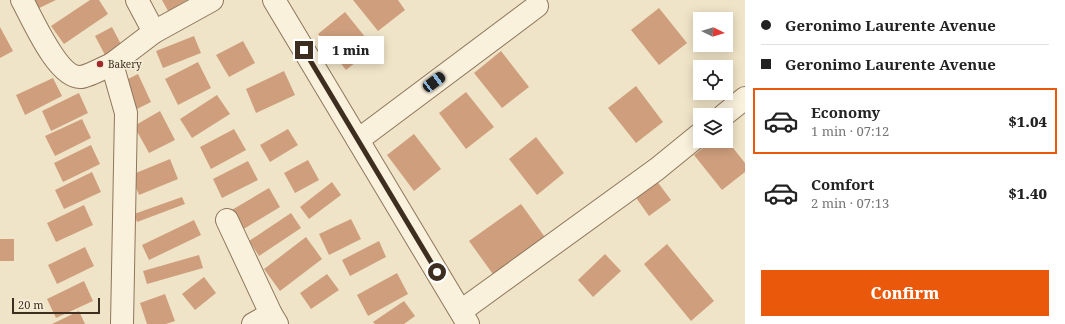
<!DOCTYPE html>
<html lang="en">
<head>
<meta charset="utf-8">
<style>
	:root { --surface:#fff; --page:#f2f2f2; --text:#222; --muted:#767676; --line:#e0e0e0; --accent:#ea580c }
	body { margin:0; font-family:"Noto Serif",serif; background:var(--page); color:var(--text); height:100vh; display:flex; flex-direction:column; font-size:15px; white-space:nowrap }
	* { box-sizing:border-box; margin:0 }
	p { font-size:13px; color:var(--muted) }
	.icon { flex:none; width:22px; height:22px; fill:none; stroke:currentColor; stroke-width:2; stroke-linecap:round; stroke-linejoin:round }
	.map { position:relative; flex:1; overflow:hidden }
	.details { display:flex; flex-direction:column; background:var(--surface); width:320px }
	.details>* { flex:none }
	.banner { display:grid; align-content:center; height:88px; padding:0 16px; background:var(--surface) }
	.needle { width:26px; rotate:95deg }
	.tools { position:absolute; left:693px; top:12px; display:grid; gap:8px }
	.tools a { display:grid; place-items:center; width:40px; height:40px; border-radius:0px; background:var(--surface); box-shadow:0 2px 10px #0003; font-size:20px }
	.scale { position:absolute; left:12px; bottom:10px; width:88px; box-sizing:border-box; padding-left:4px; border:2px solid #3d2e20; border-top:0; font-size:11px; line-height:14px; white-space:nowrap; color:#3d2e20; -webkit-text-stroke:3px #f7eed8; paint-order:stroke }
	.end { position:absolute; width:18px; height:18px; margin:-9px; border:5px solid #3d2e20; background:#fff; box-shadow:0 0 0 2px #fff }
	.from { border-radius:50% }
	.bubble { position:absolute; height:28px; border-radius:0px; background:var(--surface); box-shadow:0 2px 10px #0003; font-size:13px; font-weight:800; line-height:28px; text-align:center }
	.car { position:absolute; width:12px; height:24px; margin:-12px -6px; border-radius:5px; box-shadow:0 0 3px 1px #0007; background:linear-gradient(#222 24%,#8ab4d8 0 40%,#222 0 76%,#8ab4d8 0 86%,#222 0) }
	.banner b { display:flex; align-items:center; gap:14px; height:38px; font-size:15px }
	.banner b+b { border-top:1px solid var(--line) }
	.banner i { width:10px; height:10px; background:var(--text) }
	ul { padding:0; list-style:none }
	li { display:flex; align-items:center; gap:12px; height:66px; margin:0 8px 6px; padding:0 8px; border:2px solid transparent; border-radius:0px }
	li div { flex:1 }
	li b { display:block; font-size:15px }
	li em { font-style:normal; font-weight:800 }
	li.current { border-color:var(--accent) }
	li>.icon { width:36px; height:36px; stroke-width:1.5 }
	.action { display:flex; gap:8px; margin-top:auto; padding:8px 16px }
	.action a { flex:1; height:46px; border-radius:0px; background:var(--accent); color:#fff; font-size:16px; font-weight:800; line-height:46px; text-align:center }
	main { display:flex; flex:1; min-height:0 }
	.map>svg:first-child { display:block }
</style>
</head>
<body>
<main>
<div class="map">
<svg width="745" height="324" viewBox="0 0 745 324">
	<rect width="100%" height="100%" fill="#f0e4c8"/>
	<g fill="#cf9f7d">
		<path d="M 30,0 L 56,0 L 35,10 Z"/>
		<path d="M 90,0 L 99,0 L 108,14 L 64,44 L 51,26 Z"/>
		<path d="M 162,0 L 187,0 L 168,11 Z"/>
		<path d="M 353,0 L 398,0 L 405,10 L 378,31 Z"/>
		<path d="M 659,8 L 687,43 L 659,65 L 631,30 Z"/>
		<path d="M 345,12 L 374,48 L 346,70 L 318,34 Z"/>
		<path d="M 0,27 L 13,51 L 0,58 Z"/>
		<path d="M 112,27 L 124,50 L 107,59 L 95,36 Z"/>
		<path d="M 194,36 L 201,53 L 163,68 L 156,51 Z"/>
		<path d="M 243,41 L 255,63 L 229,77 L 216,55 Z"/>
		<path d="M 501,51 L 529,87 L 502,108 L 474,73 Z"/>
		<path d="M 198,62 L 211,88 L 178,105 L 165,79 Z"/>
		<path d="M 284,71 L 295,95 L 256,113 L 246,89 Z"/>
		<path d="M 138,74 L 151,102 L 137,109 L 124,81 Z"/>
		<path d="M 53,78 L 62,96 L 25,115 L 16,95 Z"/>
		<path d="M 636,86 L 663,122 L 636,143 L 608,108 Z"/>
		<path d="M 466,92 L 494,127 L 466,149 L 439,113 Z"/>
		<path d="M 79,93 L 88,113 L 51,131 L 42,111 Z"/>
		<path d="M 217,95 L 230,114 L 192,138 L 180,119 Z"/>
		<path d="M 160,111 L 175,140 L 149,153 L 134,126 Z"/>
		<path d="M 82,119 L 91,138 L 55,156 L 45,136 Z"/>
		<path d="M 234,129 L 246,150 L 211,169 L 200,147 Z"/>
		<path d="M 288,129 L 298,145 L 270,162 L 260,145 Z"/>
		<path d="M 414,134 L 441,169 L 414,191 L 387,155 Z"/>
		<path d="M 536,137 L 564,173 L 537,195 L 509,159 Z"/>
		<path d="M 726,139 L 745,163 L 745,172 L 722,190 L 694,155 L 712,141 L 726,141 Z"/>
		<path d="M 91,145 L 100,164 L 63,182 L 54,163 Z"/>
		<path d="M 170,159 L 178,179 L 139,195 L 131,175 Z"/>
		<path d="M 308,160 L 319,180 L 295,193 L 284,173 Z"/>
		<path d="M 248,161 L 258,180 L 222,198 L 213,179 Z"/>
		<path d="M 92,172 L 101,192 L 64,209 L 55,190 Z"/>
		<path d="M 656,180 L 671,200 L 649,216 L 634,195 Z"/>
		<path d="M 332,182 L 341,195 L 309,219 L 300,207 Z"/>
		<path d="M 269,188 L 280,207 L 242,230 L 230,211 Z"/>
		<path d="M 182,197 L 185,204 L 137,222 L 134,214 Z"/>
		<path d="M 521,204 L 547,240 L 495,277 L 469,241 Z"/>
		<path d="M 84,205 L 93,225 L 56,242 L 47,223 Z"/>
		<path d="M 291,213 L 301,228 L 259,256 L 249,241 Z"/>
		<path d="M 351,219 L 361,239 L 329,255 L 319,234 Z"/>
		<path d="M 194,220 L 201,235 L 149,260 L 142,245 Z"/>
		<path d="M 306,237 L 322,259 L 280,291 L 264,269 Z"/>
		<rect x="0" y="239" width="14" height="22"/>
		<path d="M 379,241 L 386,257 L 350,276 L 342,260 Z"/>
		<path d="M 667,244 L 714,301 L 691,321 L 644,264 Z"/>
		<path d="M 85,247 L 94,266 L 57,284 L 48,265 Z"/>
		<path d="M 605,254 L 621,271 L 593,297 L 578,280 Z"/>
		<path d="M 199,255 L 203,268 L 147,284 L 143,271 Z"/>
		<path d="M 397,273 L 408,294 L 368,316 L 357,295 Z"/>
		<path d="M 327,274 L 339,290 L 311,309 L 300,293 Z"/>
		<path d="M 204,277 L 216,293 L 195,310 L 182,294 Z"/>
		<path d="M 84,281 L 93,301 L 56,318 L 47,299 Z"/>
		<path d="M 165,294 L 175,321 L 166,324 L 147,324 L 140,303 Z"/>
		<path d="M 404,301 L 415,316 L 404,324 L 375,324 L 373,322 Z"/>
		<path d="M 79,311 L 85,324 L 52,324 Z"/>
	</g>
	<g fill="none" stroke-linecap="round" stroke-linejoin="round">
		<defs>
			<g id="minor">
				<path d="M 22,0 C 32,18 58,79 81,77 C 89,76 105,67 112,64"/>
				<path d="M 137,0 L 154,32"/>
				<path d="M 724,115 L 745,98"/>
				<path d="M 358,140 L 537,6"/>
				<path d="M 227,220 L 271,314 L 277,324"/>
				<path d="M 461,311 L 657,169 L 700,134"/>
				<path d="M 122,324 L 126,113 L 112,64 L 154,32 L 212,0"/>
				<path d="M 253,324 L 271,314"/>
			</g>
			<path id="tertiary" d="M 274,0 L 468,324"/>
		</defs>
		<use href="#minor" stroke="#8d765c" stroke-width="24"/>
		<use href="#tertiary" stroke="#8d765c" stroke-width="24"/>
		<use href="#minor" stroke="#faf1dc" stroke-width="22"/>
		<use href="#tertiary" stroke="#faf1dc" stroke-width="22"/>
	</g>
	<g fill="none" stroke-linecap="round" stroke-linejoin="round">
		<path stroke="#3d2e20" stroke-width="5" d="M 304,50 L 437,272"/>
	</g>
	<circle fill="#9e2a2b" stroke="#f7eed8" stroke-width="1.5" cx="100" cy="64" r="4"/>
	<g text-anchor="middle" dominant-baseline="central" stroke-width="3" stroke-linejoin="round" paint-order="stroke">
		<g font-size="10" fill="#3d2e20" stroke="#f7eed8" text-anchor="start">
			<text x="108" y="64">Bakery</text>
		</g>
	</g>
</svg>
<div class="tools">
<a><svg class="needle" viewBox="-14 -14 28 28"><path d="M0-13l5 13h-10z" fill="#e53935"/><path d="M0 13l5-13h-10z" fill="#767676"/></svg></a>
<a><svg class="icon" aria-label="locate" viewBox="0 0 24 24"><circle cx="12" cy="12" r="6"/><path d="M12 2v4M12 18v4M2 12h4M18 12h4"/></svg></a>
<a><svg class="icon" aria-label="layers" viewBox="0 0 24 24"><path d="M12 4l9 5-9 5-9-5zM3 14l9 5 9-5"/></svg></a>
</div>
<div class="scale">20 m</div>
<i class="end from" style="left:437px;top:272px"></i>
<i class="end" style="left:304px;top:50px"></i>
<div class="bubble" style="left:318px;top:36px;width:66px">1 min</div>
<i class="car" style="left:434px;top:82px;rotate:53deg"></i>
</div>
<section class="details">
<div class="banner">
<b><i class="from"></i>Geronimo Laurente Avenue</b>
<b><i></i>Geronimo Laurente Avenue</b>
</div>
<ul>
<li class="current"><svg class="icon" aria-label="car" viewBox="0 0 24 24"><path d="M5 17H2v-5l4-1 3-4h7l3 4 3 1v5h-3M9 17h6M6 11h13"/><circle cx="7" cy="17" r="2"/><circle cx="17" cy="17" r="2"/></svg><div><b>Economy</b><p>1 min · 07:12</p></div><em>$1.04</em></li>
<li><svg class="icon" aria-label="car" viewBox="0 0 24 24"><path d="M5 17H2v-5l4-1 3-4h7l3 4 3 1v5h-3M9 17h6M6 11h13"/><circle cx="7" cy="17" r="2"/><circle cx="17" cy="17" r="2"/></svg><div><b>Comfort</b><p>2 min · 07:13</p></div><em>$1.40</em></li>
</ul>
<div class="action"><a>Confirm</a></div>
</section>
</main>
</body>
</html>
